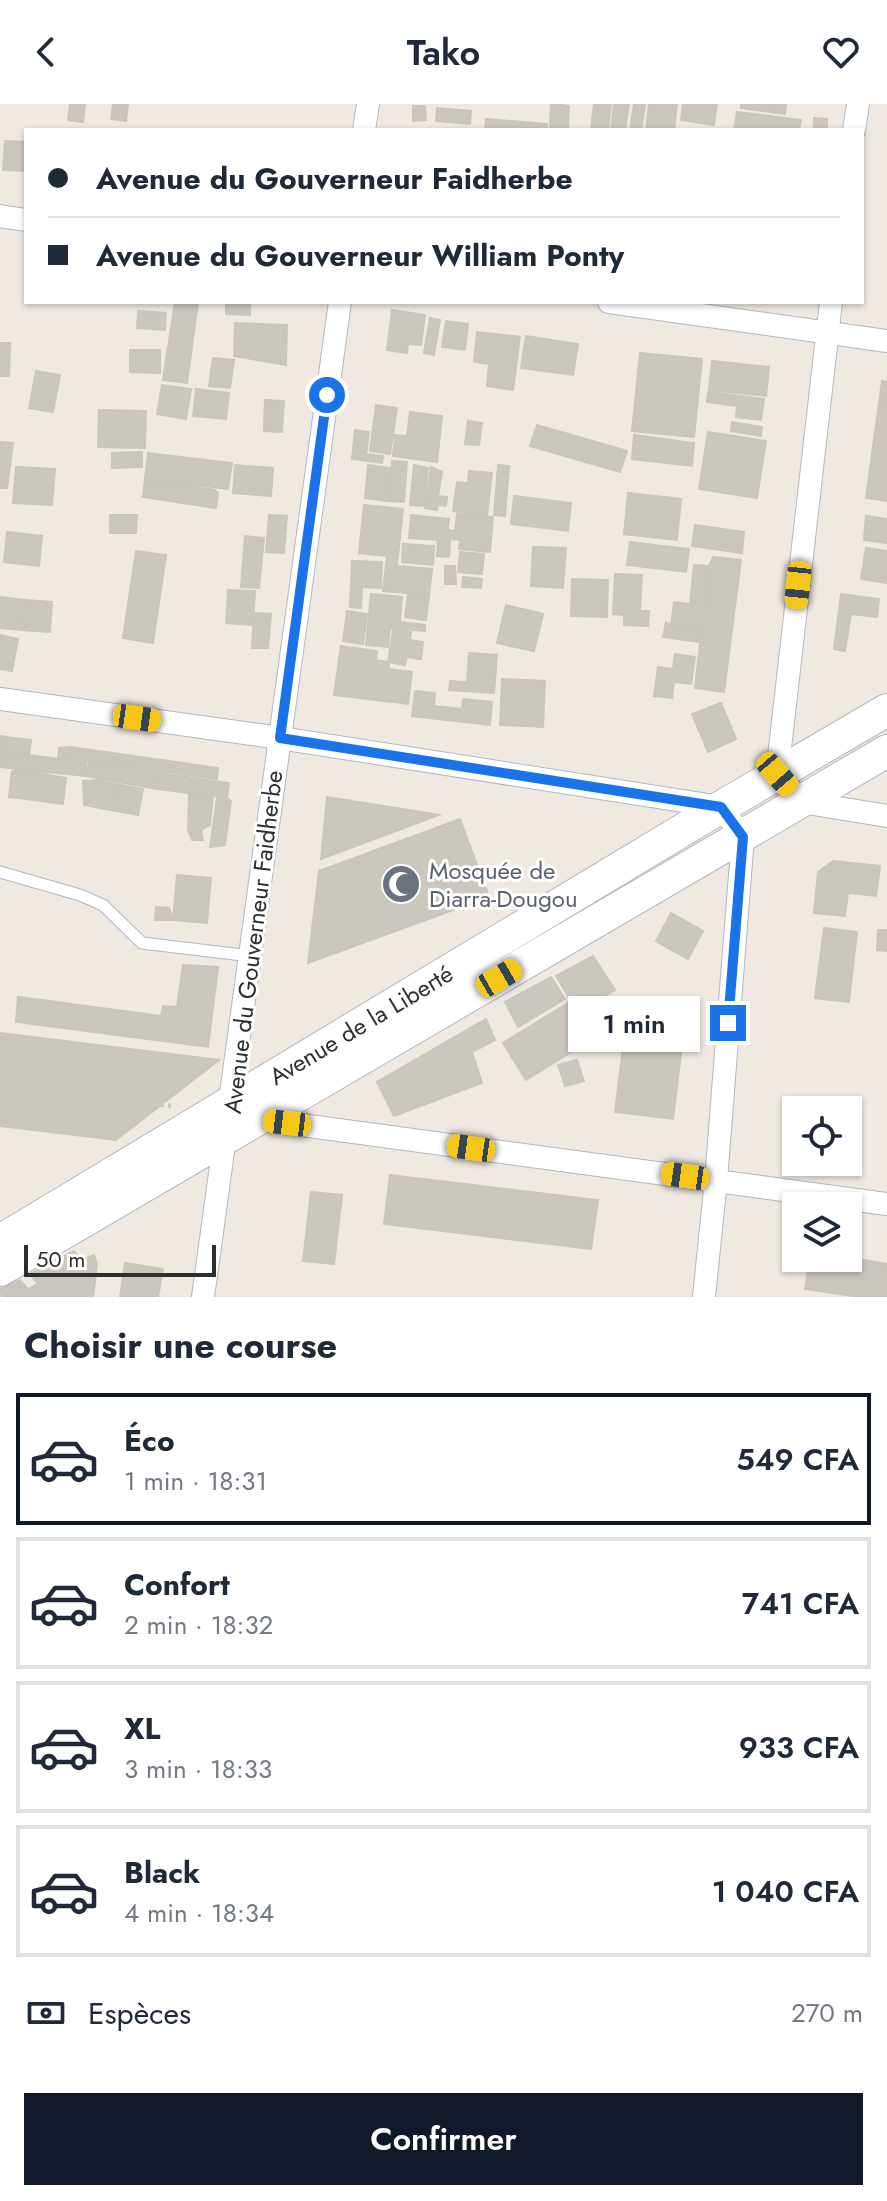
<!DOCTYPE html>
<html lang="fr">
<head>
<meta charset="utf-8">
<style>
	:root { --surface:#fff; --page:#f2f2f3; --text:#1f2937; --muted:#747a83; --line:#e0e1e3; --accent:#111827 }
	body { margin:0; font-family:Jost,sans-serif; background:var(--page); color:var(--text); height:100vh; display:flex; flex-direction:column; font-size:30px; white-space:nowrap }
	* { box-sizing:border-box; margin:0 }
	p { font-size:26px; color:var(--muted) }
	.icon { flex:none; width:44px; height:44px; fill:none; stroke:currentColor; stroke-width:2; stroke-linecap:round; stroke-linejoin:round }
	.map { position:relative; height:1193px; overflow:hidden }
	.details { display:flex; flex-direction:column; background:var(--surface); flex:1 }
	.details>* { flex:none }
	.hud { position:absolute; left:24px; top:24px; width:840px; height:176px; border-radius:0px; box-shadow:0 2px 6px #0004; display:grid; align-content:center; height:176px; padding:0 24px; background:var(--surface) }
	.controls { position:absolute; left:782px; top:992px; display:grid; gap:16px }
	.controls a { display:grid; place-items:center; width:80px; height:80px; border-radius:0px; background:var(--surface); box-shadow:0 2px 6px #0004; font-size:40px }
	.scale { position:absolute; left:24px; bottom:20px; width:192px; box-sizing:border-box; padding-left:8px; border:4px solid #2e2e2e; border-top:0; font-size:22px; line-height:28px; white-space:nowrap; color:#2e2e2e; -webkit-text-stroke:6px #fff; paint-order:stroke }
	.end { position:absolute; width:36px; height:36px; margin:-18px; border:10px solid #1a73e8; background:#fff; box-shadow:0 0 0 4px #fff }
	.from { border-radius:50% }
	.bubble { position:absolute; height:56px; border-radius:0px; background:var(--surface); box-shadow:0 2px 6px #0004; font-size:26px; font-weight:600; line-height:56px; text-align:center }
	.car { position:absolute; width:24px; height:48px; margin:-24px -12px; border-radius:10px; box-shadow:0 0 6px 2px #0007; background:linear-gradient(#f5c518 24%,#345 0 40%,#f5c518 0 76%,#345 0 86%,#f5c518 0) }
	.hud b { display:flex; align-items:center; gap:28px; height:76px; font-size:30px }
	.hud b+b { border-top:2px solid var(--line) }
	.hud i { width:20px; height:20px; background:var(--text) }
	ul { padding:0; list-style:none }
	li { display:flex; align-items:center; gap:24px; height:132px; margin:0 16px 12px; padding:0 8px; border:4px solid var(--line); border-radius:0px }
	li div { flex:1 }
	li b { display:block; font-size:30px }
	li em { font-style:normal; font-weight:600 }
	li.selected { border-color:var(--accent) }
	li>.icon { width:72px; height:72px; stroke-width:1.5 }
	h2 { padding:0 24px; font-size:36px; line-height:96px }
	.pay { display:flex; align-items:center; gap:20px; height:88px; padding:0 24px; font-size:30px }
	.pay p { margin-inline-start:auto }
	.primary-button { display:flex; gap:16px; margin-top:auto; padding:16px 24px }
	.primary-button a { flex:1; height:92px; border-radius:0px; background:var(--accent); color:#fff; font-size:32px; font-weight:600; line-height:92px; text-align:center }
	header { display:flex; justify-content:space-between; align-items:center; height:104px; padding:0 24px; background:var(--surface); font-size:36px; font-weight:600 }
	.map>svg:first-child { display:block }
</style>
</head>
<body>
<header><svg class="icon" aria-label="back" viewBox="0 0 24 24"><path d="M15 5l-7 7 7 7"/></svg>Tako<svg class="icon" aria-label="heart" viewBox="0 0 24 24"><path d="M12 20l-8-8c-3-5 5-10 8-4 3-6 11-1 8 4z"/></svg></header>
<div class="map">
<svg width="887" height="1193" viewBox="0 0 887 1193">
	<rect width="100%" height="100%" fill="#efe9e1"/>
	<g fill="#cbc7bf" stroke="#cbc5ba" stroke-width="2">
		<path d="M 70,0 L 85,0 L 83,18 L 68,16 Z"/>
		<path d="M 113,0 L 128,0 L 126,17 L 111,15 Z"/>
		<path d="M 551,0 L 569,2 L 568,26 L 550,26 Z"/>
		<path d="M 594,0 L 611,0 L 608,26 L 591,26 Z"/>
		<path d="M 614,0 L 629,0 L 625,26 L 611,26 Z"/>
		<path d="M 634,0 L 645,1 L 641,26 L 630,26 Z"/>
		<path d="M 649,0 L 677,0 L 674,26 L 646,26 Z"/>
		<path d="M 683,0 L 717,0 L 714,21 L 681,16 Z"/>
		<path d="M 741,0 L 786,0 L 785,10 L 741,4 Z"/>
		<path d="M 413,2 L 425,2 L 426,16 L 413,17 Z"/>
		<path d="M 437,4 L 471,7 L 470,20 L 436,17 Z"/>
		<path d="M 737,8 L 801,16 L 799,26 L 734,26 Z"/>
		<path d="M 814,14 L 827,15 L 827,26 L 814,26 Z"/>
		<path d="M 486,15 L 547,20 L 547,26 L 485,26 Z"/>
		<path d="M 5,37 L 26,38 L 26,67 L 3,66 Z"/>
		<path d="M 175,198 L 198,198 L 187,279 L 163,276 Z"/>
		<path d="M 226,198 L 250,198 L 250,211 L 226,210 Z"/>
		<path d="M 392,206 L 425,211 L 421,241 L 408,240 L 407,249 L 387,246 Z"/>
		<path d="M 138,207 L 166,209 L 165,226 L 137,224 Z"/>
		<path d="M 430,214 L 440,216 L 434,251 L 424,249 Z"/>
		<path d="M 446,217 L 468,220 L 465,246 L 442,243 Z"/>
		<path d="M 235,219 L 287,221 L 286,261 L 234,252 Z"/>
		<path d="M 477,228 L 520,233 L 513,286 L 487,282 L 489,260 L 474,258 Z"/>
		<path d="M 526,232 L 578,240 L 573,271 L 521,264 Z"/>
		<path d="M 0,239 L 10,239 L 9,272 L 0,272 Z"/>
		<path d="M 130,246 L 160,246 L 160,269 L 130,268 Z"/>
		<path d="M 640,249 L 702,255 L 694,333 L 632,327 Z"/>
		<path d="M 213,254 L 234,256 L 230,284 L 209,282 Z"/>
		<path d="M 712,257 L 769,263 L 766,292 L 709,286 Z"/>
		<path d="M 36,267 L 60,271 L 53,308 L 29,304 Z"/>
		<path d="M 882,277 L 887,278 L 887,397 L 866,394 Z"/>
		<path d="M 162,281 L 191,285 L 186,315 L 157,310 Z"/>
		<path d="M 196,285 L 229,289 L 226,315 L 193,312 Z"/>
		<path d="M 708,288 L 764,295 L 761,316 L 736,313 L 737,302 L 707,298 Z"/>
		<path d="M 265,296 L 284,297 L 282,328 L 264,327 Z"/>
		<path d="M 376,301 L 397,304 L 390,350 L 370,347 Z"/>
		<path d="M 99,306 L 146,307 L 145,344 L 98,343 Z"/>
		<path d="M 410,308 L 442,312 L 437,358 L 393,352 L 395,331 L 407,332 Z"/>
		<path d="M 468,317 L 482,319 L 479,341 L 465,340 Z"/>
		<path d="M 732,318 L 762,323 L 761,332 L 731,327 Z"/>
		<path d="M 537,321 L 627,347 L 620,368 L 530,342 Z"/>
		<path d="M 355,326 L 369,328 L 366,350 L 383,352 L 382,359 L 352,355 Z"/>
		<path d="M 708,328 L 766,337 L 757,394 L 699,385 Z"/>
		<path d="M 634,331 L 694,339 L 692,362 L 632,355 Z"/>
		<path d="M 0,338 L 13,339 L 7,384 L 0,384 Z"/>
		<path d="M 142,348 L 142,363 L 112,364 L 112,349 Z"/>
		<path d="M 148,349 L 232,359 L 228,385 L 145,375 Z"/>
		<path d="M 392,357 L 407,358 L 404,398 L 389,397 Z"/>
		<path d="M 235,361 L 273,364 L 271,392 L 233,389 Z"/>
		<path d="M 368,361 L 391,364 L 388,397 L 365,394 Z"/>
		<path d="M 414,361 L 428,364 L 424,402 L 410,401 Z"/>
		<path d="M 498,361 L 509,362 L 505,412 L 494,411 Z"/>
		<path d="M 16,363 L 55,365 L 52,401 L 13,399 Z"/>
		<path d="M 431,363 L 442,368 L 438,392 L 447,393 L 446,402 L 438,401 L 437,406 L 425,404 Z"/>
		<path d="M 469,367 L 492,369 L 487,412 L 453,407 L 457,378 L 468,379 Z"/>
		<path d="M 145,375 L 215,386 L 218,389 L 216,404 L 143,393 Z"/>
		<path d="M 628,389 L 681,395 L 677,436 L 624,430 Z"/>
		<path d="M 514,392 L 571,399 L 568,427 L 511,420 Z"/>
		<path d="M 364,401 L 403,405 L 397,462 L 432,465 L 429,491 L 383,487 L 387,452 L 359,449 Z"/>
		<path d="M 457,410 L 493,413 L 490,448 L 459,445 L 460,436 L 450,435 L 449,453 L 437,452 L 438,436 L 409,434 L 411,411 L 449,415 L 448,426 L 455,427 Z"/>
		<path d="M 110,411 L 137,411 L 136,429 L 110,429 Z"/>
		<path d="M 269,411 L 287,412 L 284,449 L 266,448 Z"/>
		<path d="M 866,412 L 887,415 L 887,439 L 864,436 Z"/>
		<path d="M 695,421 L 744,428 L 742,449 L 692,442 Z"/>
		<path d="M 7,428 L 42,432 L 39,462 L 4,458 Z"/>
		<path d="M 245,432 L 264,434 L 259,484 L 241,483 Z"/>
		<path d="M 630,438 L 689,445 L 686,468 L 627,461 Z"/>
		<path d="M 403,440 L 434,442 L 433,461 L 402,458 Z"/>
		<path d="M 533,443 L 566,444 L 563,484 L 531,482 Z"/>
		<path d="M 866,444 L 887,447 L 887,479 L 861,475 Z"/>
		<path d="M 136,447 L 166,451 L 153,539 L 123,534 Z"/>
		<path d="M 460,448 L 484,450 L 482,470 L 458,468 Z"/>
		<path d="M 713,453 L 741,456 L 724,588 L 695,584 L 709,462 Z"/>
		<path d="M 352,457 L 382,458 L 381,484 L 362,483 L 361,504 L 350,503 Z"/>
		<path d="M 694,461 L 709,462 L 703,524 L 671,521 L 674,498 L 690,500 Z"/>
		<path d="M 445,462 L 455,462 L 456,480 L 445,480 Z"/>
		<path d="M 615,470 L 642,471 L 640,507 L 649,507 L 648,522 L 624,521 L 624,511 L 613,510 Z"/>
		<path d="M 463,473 L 482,475 L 481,484 L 462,483 Z"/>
		<path d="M 572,475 L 608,476 L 607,513 L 571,512 Z"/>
		<path d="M 228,486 L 255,487 L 253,521 L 226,519 Z"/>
		<path d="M 371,490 L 402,493 L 400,518 L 425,521 L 425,527 L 390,524 L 388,543 L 366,541 Z"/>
		<path d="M 408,490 L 429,492 L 426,516 L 405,513 Z"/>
		<path d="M 841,490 L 879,495 L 877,513 L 851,510 L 845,547 L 834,545 Z"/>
		<path d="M 0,493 L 25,496 L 22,526 L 0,524 Z"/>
		<path d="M 25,496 L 52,498 L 50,528 L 22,526 Z"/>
		<path d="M 506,501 L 543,510 L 534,547 L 497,539 Z"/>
		<path d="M 347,507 L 367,510 L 363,540 L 343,537 Z"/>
		<path d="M 254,509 L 271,510 L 268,544 L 252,544 Z"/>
		<path d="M 666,518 L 671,521 L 703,524 L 698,538 L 663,533 Z"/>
		<path d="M 393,526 L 411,528 L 410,536 L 423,538 L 421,555 L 407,553 L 405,561 L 388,558 Z"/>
		<path d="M 0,531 L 18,535 L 12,567 L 0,565 Z"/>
		<path d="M 341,542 L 377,547 L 376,556 L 389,558 L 389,565 L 412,568 L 408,600 L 334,591 Z"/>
		<path d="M 469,549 L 497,551 L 494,589 L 449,586 L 450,577 L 467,578 Z"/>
		<path d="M 675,550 L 695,553 L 691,580 L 674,578 L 672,594 L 654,592 L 658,563 L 673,565 Z"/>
		<path d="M 502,575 L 545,577 L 543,623 L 500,621 Z"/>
		<path d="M 415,587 L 435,589 L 434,602 L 462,605 L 463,595 L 492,598 L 490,621 L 412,612 Z"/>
		<path d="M 721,599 L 736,635 L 708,648 L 692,610 Z"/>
		<path d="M 0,632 L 31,636 L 29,652 L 0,648 Z"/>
		<path d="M 70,643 L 69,654 L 58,655 L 59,644 Z"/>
		<path d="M 70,643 L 218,664 L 217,675 L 69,654 Z"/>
		<path d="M 0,648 L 18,650 L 16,665 L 0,663 Z"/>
		<path d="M 18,650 L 86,658 L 86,672 L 16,665 Z"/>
		<path d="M 89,657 L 159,669 L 157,685 L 86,672 Z"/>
		<path d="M 16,665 L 66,674 L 63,700 L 9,693 L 12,668 Z"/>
		<path d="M 159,669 L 229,679 L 227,694 L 157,685 Z"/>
		<path d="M 99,676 L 116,680 L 111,706 L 84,701 L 83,677 Z"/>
		<path d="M 116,680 L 143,685 L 138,711 L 111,706 Z"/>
		<path d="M 189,690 L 213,692 L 210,721 L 201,726 L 203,736 L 192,736 L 188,726 Z"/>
		<path d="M 327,693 L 439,711 L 321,755 Z"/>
		<path d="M 227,694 L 231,697 L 225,741 L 210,743 L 217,695 Z"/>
		<path d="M 460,715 L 489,793 L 308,859 L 319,767 Z"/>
		<path d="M 833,757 L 880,762 L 876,792 L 848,789 L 845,812 L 814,809 L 818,768 Z"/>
		<path d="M 177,771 L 211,774 L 207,819 L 173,816 Z"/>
		<path d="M 156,803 L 169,804 L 173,816 L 155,816 Z"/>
		<path d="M 671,809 L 703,827 L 688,855 L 656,837 Z"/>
		<path d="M 824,824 L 857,828 L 849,898 L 815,894 Z"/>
		<path d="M 878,826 L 887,826 L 887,847 L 877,846 Z"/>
		<path d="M 593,852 L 615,886 L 577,907 L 556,872 Z"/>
		<path d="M 183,861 L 218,863 L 208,943 L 16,918 L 18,893 L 161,912 L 163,902 L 177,903 Z"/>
		<path d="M 551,873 L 565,895 L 518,923 L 505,898 Z"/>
		<path d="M 568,899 L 591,936 L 526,976 L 503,939 Z"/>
		<path d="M 486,915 L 495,936 L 472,948 L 482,979 L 394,1012 L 377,978 Z"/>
		<path d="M 0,929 L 219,956 L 116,1036 L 0,1022 Z"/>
		<path d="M 624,935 L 682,942 L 673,1015 L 615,1008 Z"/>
		<path d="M 577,956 L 584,977 L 565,982 L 558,961 Z"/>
		<path d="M 390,1071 L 598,1096 L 591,1145 L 384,1120 Z"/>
		<path d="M 311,1088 L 342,1091 L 334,1160 L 303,1157 Z"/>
		<path d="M 74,1147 L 82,1156 L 94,1151 L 97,1161 L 93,1193 L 2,1193 L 0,1185 L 20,1176 L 28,1185 L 38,1180 L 30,1170 Z"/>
		<path d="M 848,1153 L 887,1160 L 887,1193 L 859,1193 L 805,1185 L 810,1154 Z"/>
		<path d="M 125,1159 L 163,1165 L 158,1193 L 120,1193 Z"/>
	</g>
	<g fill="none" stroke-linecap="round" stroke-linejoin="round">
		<defs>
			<path id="lane" d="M 0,768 L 80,791 L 103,801 L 142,839 L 251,852"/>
			<g id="street">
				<path d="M 364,26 L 368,0"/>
				<path d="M 854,26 L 858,0"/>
				<path d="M 0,112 L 26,116"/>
				<path d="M 609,198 L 887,237"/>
				<path d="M 831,198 L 777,670 L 801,698 L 887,712"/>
				<path d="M 0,595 L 280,634 L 721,703 L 743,733 L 716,1076 L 704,1193"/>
				<path d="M 257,1015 L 887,1100"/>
				<path d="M 203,1193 L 340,198"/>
			</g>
			<g id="secondary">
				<path d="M 0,1137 L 721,703 L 887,606"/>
				<path d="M 0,1166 L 887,647"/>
			</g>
		</defs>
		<use href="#lane" stroke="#b4b7c1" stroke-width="13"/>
		<use href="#street" stroke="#b4b7c1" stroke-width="24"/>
		<use href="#secondary" stroke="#b4b7c1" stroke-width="34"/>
		<path stroke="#c9c9c9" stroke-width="5" stroke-dasharray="6 4" stroke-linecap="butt" d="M 0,976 L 171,1002"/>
		<use href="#lane" stroke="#fff" stroke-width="11"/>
		<use href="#street" stroke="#fff" stroke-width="22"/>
		<use href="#secondary" stroke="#fff" stroke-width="32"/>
	</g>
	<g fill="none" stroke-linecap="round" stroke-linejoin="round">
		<path stroke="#1a73e8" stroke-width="10" d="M 327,291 L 280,634 L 721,703 L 743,733 L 728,919"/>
	</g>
	<defs>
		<symbol id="mosque-disc" viewBox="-11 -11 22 22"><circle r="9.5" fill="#6b7280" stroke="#fff"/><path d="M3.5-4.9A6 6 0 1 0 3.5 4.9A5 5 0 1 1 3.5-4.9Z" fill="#fff"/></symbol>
	</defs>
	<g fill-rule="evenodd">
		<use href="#mosque-disc" x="379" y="758" width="44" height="44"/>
	</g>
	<g text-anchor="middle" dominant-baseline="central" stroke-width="6" stroke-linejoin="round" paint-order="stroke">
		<g font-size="24" fill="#5b616d" stroke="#fff" text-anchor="start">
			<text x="429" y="766">Mosquée de<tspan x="429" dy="28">Diarra-Dougou</tspan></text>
		</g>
		<g font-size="24" fill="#2e2e2e" stroke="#fff">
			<text transform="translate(253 838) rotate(-83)">Avenue du Gouverneur Faidherbe</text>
			<text transform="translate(361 921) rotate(-31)">Avenue de la Liberté</text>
		</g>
	</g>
</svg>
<div class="controls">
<a><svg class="icon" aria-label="locate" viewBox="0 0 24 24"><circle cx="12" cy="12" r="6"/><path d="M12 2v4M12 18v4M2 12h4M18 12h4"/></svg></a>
<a><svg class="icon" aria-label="layers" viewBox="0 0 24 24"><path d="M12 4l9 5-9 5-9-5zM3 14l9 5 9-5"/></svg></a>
</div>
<div class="scale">50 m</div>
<i class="end from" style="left:327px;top:291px"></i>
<i class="end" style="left:728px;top:919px"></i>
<div class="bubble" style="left:568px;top:892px;width:132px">1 min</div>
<i class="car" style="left:798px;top:481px;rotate:186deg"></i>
<i class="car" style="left:137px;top:614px;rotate:98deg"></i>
<i class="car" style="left:777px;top:670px;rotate:139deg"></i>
<i class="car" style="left:499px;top:874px;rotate:60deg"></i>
<i class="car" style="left:287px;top:1019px;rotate:277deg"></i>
<i class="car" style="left:471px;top:1044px;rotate:278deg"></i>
<i class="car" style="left:685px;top:1072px;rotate:278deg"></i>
<div class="hud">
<b><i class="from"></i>Avenue du Gouverneur Faidherbe</b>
<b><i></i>Avenue du Gouverneur William Ponty</b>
</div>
</div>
<section class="details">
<h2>Choisir une course</h2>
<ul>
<li class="selected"><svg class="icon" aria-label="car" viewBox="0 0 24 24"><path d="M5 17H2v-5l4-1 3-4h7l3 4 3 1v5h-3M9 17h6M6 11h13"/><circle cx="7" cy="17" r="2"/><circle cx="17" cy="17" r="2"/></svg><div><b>Éco</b><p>1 min · 18:31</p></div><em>549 CFA</em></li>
<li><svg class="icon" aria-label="car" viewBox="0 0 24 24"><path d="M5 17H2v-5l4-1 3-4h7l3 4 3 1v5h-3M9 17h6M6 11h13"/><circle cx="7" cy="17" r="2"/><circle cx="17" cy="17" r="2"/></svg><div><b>Confort</b><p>2 min · 18:32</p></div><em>741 CFA</em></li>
<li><svg class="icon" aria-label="car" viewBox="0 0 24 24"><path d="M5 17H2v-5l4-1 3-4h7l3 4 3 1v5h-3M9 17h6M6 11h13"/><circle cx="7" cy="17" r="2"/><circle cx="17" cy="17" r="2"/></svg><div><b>XL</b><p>3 min · 18:33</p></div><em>933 CFA</em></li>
<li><svg class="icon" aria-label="car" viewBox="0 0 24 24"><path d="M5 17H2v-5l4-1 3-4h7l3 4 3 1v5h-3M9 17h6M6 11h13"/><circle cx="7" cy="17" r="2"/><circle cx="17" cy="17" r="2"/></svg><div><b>Black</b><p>4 min · 18:34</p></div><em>1 040 CFA</em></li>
</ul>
<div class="pay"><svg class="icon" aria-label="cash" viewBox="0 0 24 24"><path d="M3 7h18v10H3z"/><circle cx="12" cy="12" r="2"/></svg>Espèces<p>270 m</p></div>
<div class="primary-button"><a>Confirmer</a></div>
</section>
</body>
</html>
